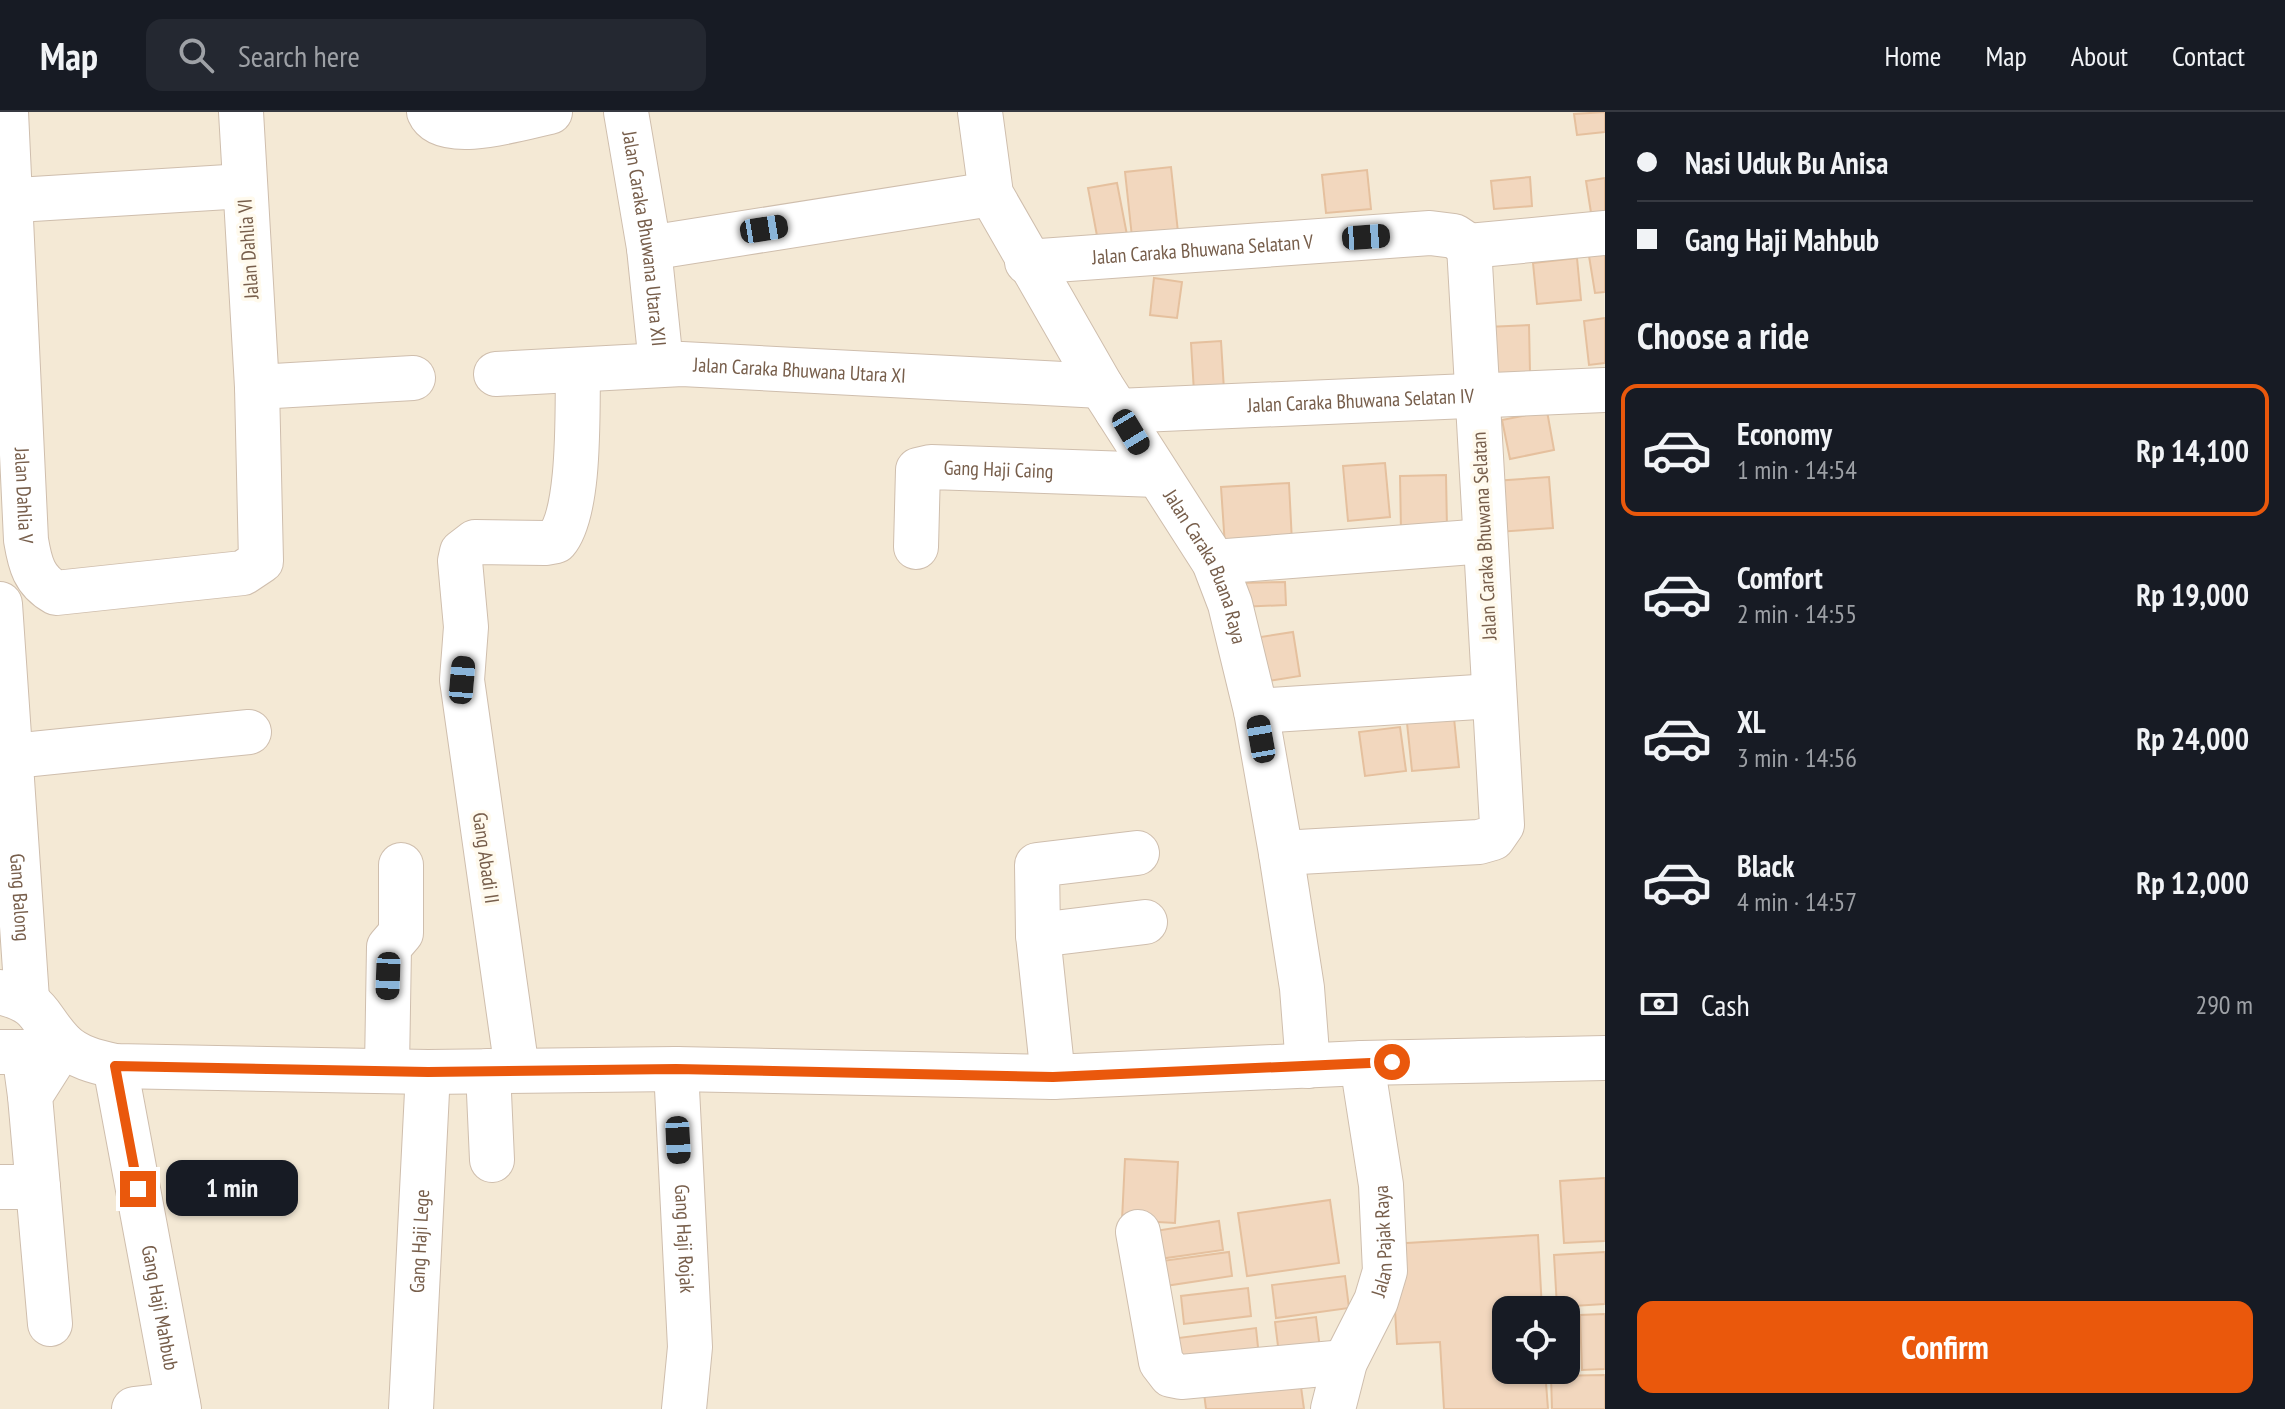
<!DOCTYPE html>
<html lang="en">
<head>
<meta charset="utf-8">
<style>
	:root { --surface:#171b24; --page:#242831; --text:#f1f3f6; --muted:#9ea1a6; --line:#363941; --accent:#ea580c }
	body { margin:0; font-family:"PT Sans Narrow",sans-serif; background:var(--page); color:var(--text); height:100vh; display:flex; flex-direction:column; font-size:30px; white-space:nowrap }
	* { box-sizing:border-box; margin:0 }
	p { font-size:26px; color:var(--muted) }
	.icon { flex:none; width:44px; height:44px; fill:none; stroke:currentColor; stroke-width:2; stroke-linecap:round; stroke-linejoin:round }
	.map { position:relative; flex:1; overflow:hidden }
	.drawer { display:flex; flex-direction:column; background:var(--surface); width:680px }
	.drawer>* { flex:none }
	.hud { display:grid; align-content:center; height:176px; padding:0 32px; background:var(--surface) }
	.tools { position:absolute; left:1492px; top:1184px; display:grid; gap:16px }
	.tools a { display:grid; place-items:center; width:88px; height:88px; border-radius:16px; background:var(--surface); box-shadow:0 2px 6px #0004; font-size:40px }
	.end { position:absolute; width:36px; height:36px; margin:-18px; border:10px solid #ea580c; background:#fff; box-shadow:0 0 0 4px #fff }
	.from { border-radius:50% }
	.bubble { position:absolute; height:56px; border-radius:16px; background:var(--surface); box-shadow:0 2px 6px #0004; font-size:26px; font-weight:800; line-height:56px; text-align:center }
	.car { position:absolute; width:24px; height:48px; margin:-24px -12px; border-radius:10px; box-shadow:0 0 6px 2px #0007; background:linear-gradient(#222 24%,#8ab4d8 0 40%,#222 0 76%,#8ab4d8 0 86%,#222 0) }
	.hud b { display:flex; align-items:center; gap:28px; height:76px; font-size:30px }
	.hud b+b { border-top:2px solid var(--line) }
	.hud i { width:20px; height:20px; background:var(--text) }
	ul { padding:0; list-style:none }
	li { display:flex; align-items:center; gap:24px; height:132px; margin:0 16px 12px; padding:0 16px; border:4px solid transparent; border-radius:16px }
	li div { flex:1 }
	li b { display:block; font-size:30px }
	li em { font-style:normal; font-weight:800 }
	li.selected { border-color:var(--accent) }
	li>.icon { width:72px; height:72px; stroke-width:1.5 }
	h2 { padding:0 32px; font-size:36px; line-height:96px }
	.pay { display:flex; align-items:center; gap:20px; height:88px; padding:0 32px; font-size:30px }
	.pay p { margin-inline-start:auto }
	.button { display:flex; gap:16px; margin-top:auto; padding:16px 32px }
	.button a { flex:1; height:92px; border-radius:16px; background:var(--accent); color:#fff; font-size:32px; font-weight:800; line-height:92px; text-align:center }
	header { display:flex; align-items:center; gap:48px; box-sizing:border-box; height:112px; padding:0 40px; background:var(--surface); border-bottom:2px solid var(--line) }
	header strong { font-size:38px }
	nav { display:flex; gap:44px; margin-inline-start:auto; font-size:28px }
	.search { width:560px; height:72px; background:var(--page); display:flex; align-items:center; gap:20px; box-sizing:border-box; padding:0 28px; border-radius:16px; color:var(--muted); font-size:30px }
	main { display:flex; flex:1; min-height:0 }
	.map>svg:first-child { display:block }
</style>
</head>
<body>
<header>
<strong>Map</strong>
<div class="search"><svg class="icon" aria-label="search" viewBox="0 0 24 24"><circle cx="10" cy="10" r="6"/><path d="M15 15l6 6"/></svg>Search here</div>
<nav><a>Home</a><a>Map</a><a>About</a><a>Contact</a></nav>
</header>
<main>
<div class="map">
<svg width="1605" height="1297" viewBox="0 0 1605 1297">
	<rect width="100%" height="100%" fill="#fcf6e7"/>
	<path fill="#f4e9d5" fill-rule="evenodd" d="M 0,0 L 1605,0 L 1605,1297 L 0,1297 ZM 1506,1198 L 1566,1198 L 1566,1258 L 1506,1258 Z"/>
	<g fill="#f2d7be" stroke="#e5c09e" stroke-width="2">
		<path d="M 1605,0 L 1605,20 L 1577,23 L 1574,2 Z"/>
		<path d="M 1171,55 L 1178,120 L 1132,125 L 1125,60 Z"/>
		<path d="M 1367,58 L 1371,97 L 1326,101 L 1322,63 Z"/>
		<path d="M 1530,65 L 1532,94 L 1494,97 L 1491,69 Z"/>
		<path d="M 1605,66 L 1605,105 L 1592,107 L 1586,69 Z"/>
		<path d="M 1117,71 L 1127,123 L 1098,129 L 1088,76 Z"/>
		<path d="M 1605,142 L 1605,180 L 1595,181 L 1589,144 Z"/>
		<path d="M 1577,146 L 1581,188 L 1537,192 L 1533,151 Z"/>
		<path d="M 1154,166 L 1182,170 L 1177,206 L 1150,203 Z"/>
		<path d="M 1605,206 L 1605,251 L 1589,253 L 1584,209 Z"/>
		<path d="M 1529,213 L 1530,260 L 1487,262 L 1486,215 Z"/>
		<path d="M 1221,229 L 1224,278 L 1194,280 L 1191,231 Z"/>
		<path d="M 1547,299 L 1554,338 L 1510,347 L 1502,308 Z"/>
		<path d="M 1385,351 L 1390,405 L 1348,409 L 1343,354 Z"/>
		<path d="M 1446,363 L 1447,417 L 1401,418 L 1400,364 Z"/>
		<path d="M 1549,365 L 1553,416 L 1497,420 L 1494,369 Z"/>
		<path d="M 1289,371 L 1292,430 L 1225,434 L 1221,375 Z"/>
		<path d="M 1285,470 L 1286,493 L 1239,495 L 1238,471 Z"/>
		<path d="M 1293,520 L 1300,564 L 1255,571 L 1248,527 Z"/>
		<path d="M 1454,606 L 1459,655 L 1412,659 L 1407,611 Z"/>
		<path d="M 1400,615 L 1406,659 L 1365,664 L 1359,620 Z"/>
		<path d="M 1125,1047 L 1178,1050 L 1175,1111 L 1122,1108 Z"/>
		<path d="M 1605,1066 L 1605,1129 L 1564,1131 L 1560,1069 Z"/>
		<path d="M 1330,1088 L 1339,1151 L 1247,1164 L 1238,1101 Z"/>
		<path d="M 1219,1109 L 1223,1138 L 1159,1147 L 1155,1119 Z"/>
		<path d="M 1538,1123 L 1542,1198 L 1506,1198 L 1506,1258 L 1545,1258 L 1548,1297 L 1444,1297 L 1440,1230 L 1397,1232 L 1391,1132 Z"/>
		<path d="M 1229,1140 L 1232,1164 L 1165,1174 L 1162,1149 Z"/>
		<path d="M 1605,1140 L 1605,1192 L 1557,1195 L 1554,1143 Z"/>
		<path d="M 1345,1164 L 1349,1196 L 1276,1206 L 1272,1173 Z"/>
		<path d="M 1248,1176 L 1251,1204 L 1184,1212 L 1181,1184 Z"/>
		<path d="M 1605,1202 L 1605,1257 L 1582,1258 L 1580,1203 Z"/>
		<path d="M 1316,1205 L 1320,1237 L 1279,1242 L 1275,1210 Z"/>
		<path d="M 1256,1216 L 1259,1245 L 1182,1255 L 1178,1226 Z"/>
		<path d="M 1299,1260 L 1304,1297 L 1206,1297 L 1203,1273 Z"/>
		<path d="M 1605,1263 L 1605,1297 L 1552,1297 L 1551,1264 Z"/>
	</g>
	<g fill="none" stroke-linecap="round" stroke-linejoin="round">
		<defs>
			<g id="minor">
				<path id="s1" d="M 6,0 L 26,428 C 30,452 34,469 56,481 L 243,461 L 261,449 L 257,275 L 241,0"/>
				<path d="M 429,0 C 443,31 524,5 550,0"/>
				<path id="s2" d="M 626,0 L 649,136 L 661,252"/>
				<path id="s3" d="M 980,0 L 991,82 L 1101,274 L 1214,450 L 1230,492 L 1256,599 L 1281,741 L 1302,876 L 1308,954"/>
				<path d="M 0,89 L 244,74"/>
				<path d="M 1469,134 L 1605,121"/>
				<path d="M 649,136 L 991,82"/>
				<path id="s4" d="M 1027,150 L 1430,121 L 1454,124 L 1469,134"/>
				<path id="s5" d="M 496,262 L 682,252 L 1101,274"/>
				<path d="M 257,275 L 413,266"/>
				<path id="s6" d="M 1117,299 L 1605,278"/>
				<path id="s7" d="M 916,435 L 918,358 L 931,355 L 1157,363"/>
				<path d="M 1214,450 L 1485,429"/>
				<path id="s8" d="M 0,492 L 27,887"/>
				<path d="M 1256,599 L 1493,584"/>
				<path d="M 13,644 L 249,620"/>
				<path d="M 1281,741 L 1479,730 L 1493,726 L 1502,713 L 1469,134"/>
				<path d="M 1038,823 L 1145,810"/>
				<path d="M 0,880 C 44,892 35,902 62,931 C 76,945 96,950 115,954 L 428,960 L 676,957 L 1053,965 L 1362,951 L 1605,946"/>
				<path d="M 0,940 L 24,940 L 30,984"/>
				<path id="s9" d="M 115,954 L 179,1297"/>
				<path d="M 387,956 L 389,835 L 401,821 L 401,753"/>
				<path id="s10" d="M 676,957 L 690,1235 L 684,1297"/>
				<path d="M 517,958 L 462,568 L 466,515 L 460,449 L 462,440 L 475,430 L 545,431 L 556,429 C 581,400 577,298 578,258"/>
				<path d="M 488,959 L 492,1048"/>
				<path d="M 1053,965 L 1038,823 L 1037,753 L 1137,741"/>
				<path d="M 0,1075 L 38,1075"/>
				<path d="M 1138,1120 L 1161,1250 L 1171,1263 L 1181,1265 L 1345,1250"/>
				<path d="M 50,1212 L 30,984 L 63,932"/>
				<path d="M 134,1297 L 178,1292"/>
				<path id="s11" d="M 411,1297 L 428,960"/>
				<path id="s12" d="M 1333,1297 L 1345,1250 L 1376,1189 L 1385,1159 L 1381,1073 L 1362,951"/>
			</g>
		</defs>
		<use href="#minor" stroke="#cfbead" stroke-width="46"/>
		<use href="#minor" stroke="#fff" stroke-width="44"/>
	</g>
	<g fill="none" stroke-linecap="round" stroke-linejoin="round">
		<path stroke="#ea580c" stroke-width="10" d="M 138,1077 L 115,954 L 428,960 L 676,957 L 1053,965 L 1392,950"/>
	</g>
	<g text-anchor="middle" dominant-baseline="central" stroke-width="7" stroke-linejoin="round" paint-order="stroke">
		<g font-size="20" fill="#775e4b" stroke="#fffaed">
			<text stroke="none"><textPath href="#s2" startOffset="128">Jalan Caraka Bhuwana Utara XII</textPath></text>
			<text transform="translate(248 137) rotate(-94)">Jalan Dahlia VI</text>
			<text stroke="none"><textPath href="#s4" startOffset="176">Jalan Caraka Bhuwana Selatan V</textPath></text>
			<text stroke="none"><textPath href="#s5" startOffset="304">Jalan Caraka Bhuwana Utara XI</textPath></text>
			<text stroke="none"><textPath href="#s6" startOffset="244">Jalan Caraka Bhuwana Selatan IV</textPath></text>
			<text stroke="none"><textPath href="#s7" startOffset="158">Gang Haji Caing</textPath></text>
			<text stroke="none"><textPath href="#s1" startOffset="384">Jalan Dahlia V</textPath></text>
			<text transform="translate(1484 424) rotate(-93)">Jalan Caraka Bhuwana Selatan</text>
			<text stroke="none"><textPath href="#s3" startOffset="514">Jalan Caraka Buana Raya</textPath></text>
			<text transform="translate(486 746) rotate(82)">Gang Abadi II</text>
			<text stroke="none"><textPath href="#s8" startOffset="294">Gang Balong</textPath></text>
			<text stroke="none"><textPath href="#s10" startOffset="170">Gang Haji Rojak</textPath></text>
			<text stroke="none"><textPath href="#s11" startOffset="168">Gang Haji Lege</textPath></text>
			<text stroke="none"><textPath href="#s12" startOffset="178">Jalan Pajak Raya</textPath></text>
			<text stroke="none"><textPath href="#s9" startOffset="246">Gang Haji Mahbub</textPath></text>
		</g>
	</g>
</svg>
<div class="tools">
<a><svg class="icon" aria-label="locate" viewBox="0 0 24 24"><circle cx="12" cy="12" r="6"/><path d="M12 2v4M12 18v4M2 12h4M18 12h4"/></svg></a>
</div>
<i class="end from" style="left:1392px;top:950px"></i>
<i class="end" style="left:138px;top:1077px"></i>
<div class="bubble" style="left:166px;top:1048px;width:132px">1 min</div>
<i class="car" style="left:764px;top:117px;rotate:81deg"></i>
<i class="car" style="left:1366px;top:125px;rotate:86deg"></i>
<i class="car" style="left:1131px;top:320px;rotate:149deg"></i>
<i class="car" style="left:462px;top:568px;rotate:5deg"></i>
<i class="car" style="left:1261px;top:627px;rotate:350deg"></i>
<i class="car" style="left:388px;top:864px;rotate:182deg"></i>
<i class="car" style="left:678px;top:1028px;rotate:177deg"></i>
</div>
<section class="drawer">
<div class="hud">
<b><i class="from"></i>Nasi Uduk Bu Anisa</b>
<b><i></i>Gang Haji Mahbub</b>
</div>
<h2>Choose a ride</h2>
<ul>
<li class="selected"><svg class="icon" aria-label="car" viewBox="0 0 24 24"><path d="M5 17H2v-5l4-1 3-4h7l3 4 3 1v5h-3M9 17h6M6 11h13"/><circle cx="7" cy="17" r="2"/><circle cx="17" cy="17" r="2"/></svg><div><b>Economy</b><p>1 min · 14:54</p></div><em>Rp 14,100</em></li>
<li><svg class="icon" aria-label="car" viewBox="0 0 24 24"><path d="M5 17H2v-5l4-1 3-4h7l3 4 3 1v5h-3M9 17h6M6 11h13"/><circle cx="7" cy="17" r="2"/><circle cx="17" cy="17" r="2"/></svg><div><b>Comfort</b><p>2 min · 14:55</p></div><em>Rp 19,000</em></li>
<li><svg class="icon" aria-label="car" viewBox="0 0 24 24"><path d="M5 17H2v-5l4-1 3-4h7l3 4 3 1v5h-3M9 17h6M6 11h13"/><circle cx="7" cy="17" r="2"/><circle cx="17" cy="17" r="2"/></svg><div><b>XL</b><p>3 min · 14:56</p></div><em>Rp 24,000</em></li>
<li><svg class="icon" aria-label="car" viewBox="0 0 24 24"><path d="M5 17H2v-5l4-1 3-4h7l3 4 3 1v5h-3M9 17h6M6 11h13"/><circle cx="7" cy="17" r="2"/><circle cx="17" cy="17" r="2"/></svg><div><b>Black</b><p>4 min · 14:57</p></div><em>Rp 12,000</em></li>
</ul>
<div class="pay"><svg class="icon" aria-label="cash" viewBox="0 0 24 24"><path d="M3 7h18v10H3z"/><circle cx="12" cy="12" r="2"/></svg>Cash<p>290 m</p></div>
<div class="button"><a>Confirm</a></div>
</section>
</main>
</body>
</html>
